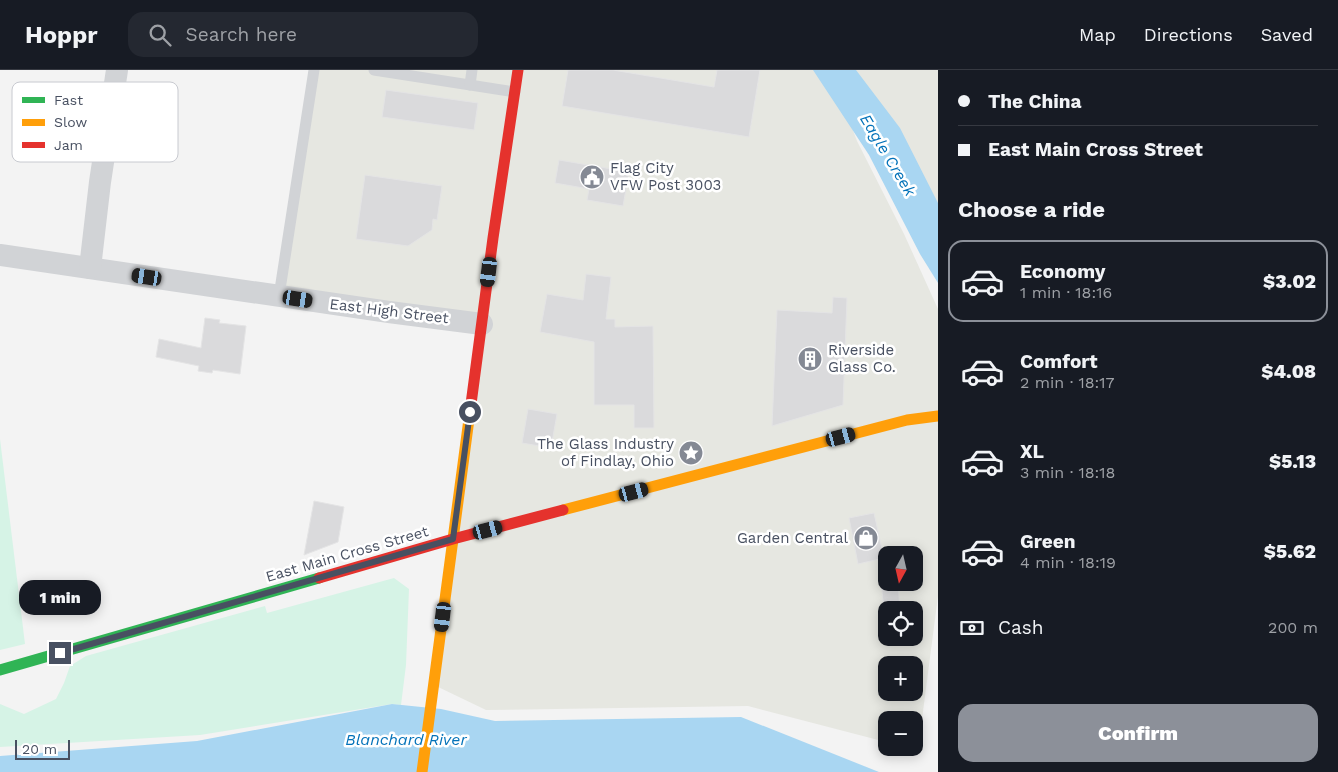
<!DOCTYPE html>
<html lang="en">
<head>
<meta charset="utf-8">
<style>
	:root { --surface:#171b24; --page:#242831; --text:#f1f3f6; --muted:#9ea1a6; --line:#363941; --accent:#8c9099 }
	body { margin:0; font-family:"Work Sans",sans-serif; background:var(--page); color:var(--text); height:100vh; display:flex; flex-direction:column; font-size:19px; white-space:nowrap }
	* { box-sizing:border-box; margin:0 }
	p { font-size:16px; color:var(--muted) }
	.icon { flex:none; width:28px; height:28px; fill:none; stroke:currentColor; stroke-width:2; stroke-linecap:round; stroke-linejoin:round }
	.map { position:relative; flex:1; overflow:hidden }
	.details { display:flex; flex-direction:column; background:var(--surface); width:400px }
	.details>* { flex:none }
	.banner { display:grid; align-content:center; height:110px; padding:0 20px; background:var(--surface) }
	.needle { width:32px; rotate:188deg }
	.controls { position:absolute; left:878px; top:476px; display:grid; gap:10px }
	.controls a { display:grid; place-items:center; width:45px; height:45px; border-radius:10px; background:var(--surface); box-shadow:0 2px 12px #0003; font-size:25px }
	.scale { position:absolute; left:15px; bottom:12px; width:55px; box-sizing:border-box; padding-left:5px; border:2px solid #485061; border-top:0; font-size:14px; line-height:18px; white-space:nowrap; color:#485061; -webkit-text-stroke:4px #fff; paint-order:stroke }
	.end { position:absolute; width:22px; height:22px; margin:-11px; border:6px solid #485061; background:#fff; box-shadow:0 0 0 2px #fff }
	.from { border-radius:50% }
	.bubble { position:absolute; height:35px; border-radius:15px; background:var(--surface); box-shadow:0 2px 12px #0003; font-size:16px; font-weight:800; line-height:35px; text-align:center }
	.car { position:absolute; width:15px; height:30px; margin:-15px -8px; border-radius:6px; box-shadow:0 0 4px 1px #0007; background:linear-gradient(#222 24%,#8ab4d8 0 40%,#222 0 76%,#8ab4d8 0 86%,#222 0) }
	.banner b { display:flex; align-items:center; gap:18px; height:48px; font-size:19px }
	.banner b+b { border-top:1px solid var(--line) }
	.banner i { width:12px; height:12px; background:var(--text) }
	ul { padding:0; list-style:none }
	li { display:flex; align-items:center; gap:15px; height:82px; margin:0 10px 8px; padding:0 10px; border:2px solid transparent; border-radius:15px }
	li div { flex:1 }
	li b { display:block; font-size:19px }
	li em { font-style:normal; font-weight:800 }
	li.on { border-color:var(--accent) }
	li>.icon { width:45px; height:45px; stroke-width:1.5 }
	h2 { padding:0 20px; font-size:22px; line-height:60px }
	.pay { display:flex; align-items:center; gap:12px; height:55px; padding:0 20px; font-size:19px }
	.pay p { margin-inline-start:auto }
	.button { display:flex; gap:10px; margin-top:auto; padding:10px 20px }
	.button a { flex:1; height:58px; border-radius:15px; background:var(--accent); color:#fff; font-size:20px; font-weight:800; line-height:58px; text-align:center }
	header { display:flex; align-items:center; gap:30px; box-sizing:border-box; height:70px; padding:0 25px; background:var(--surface); border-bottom:1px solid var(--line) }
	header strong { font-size:24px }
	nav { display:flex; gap:28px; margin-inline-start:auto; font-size:18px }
	.search { width:350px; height:45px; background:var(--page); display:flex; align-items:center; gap:12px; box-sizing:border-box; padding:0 18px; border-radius:15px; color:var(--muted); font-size:19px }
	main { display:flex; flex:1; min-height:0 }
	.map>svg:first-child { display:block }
</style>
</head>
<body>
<header>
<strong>Hoppr</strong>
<div class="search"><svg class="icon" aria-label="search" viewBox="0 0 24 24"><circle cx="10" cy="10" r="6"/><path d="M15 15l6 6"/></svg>Search here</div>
<nav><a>Map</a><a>Directions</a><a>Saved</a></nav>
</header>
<main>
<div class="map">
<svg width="938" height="702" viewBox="0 0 938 702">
	<rect width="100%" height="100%" fill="#f3f3f3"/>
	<g fill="#e6e7e1" fill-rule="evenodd">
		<path d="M 314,0 L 830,0 L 857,71 L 904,164 L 938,239 L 938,526 L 918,680 L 909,678 L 914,678 L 914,650 L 886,650 L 886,672 L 748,636 L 486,640 L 434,615 L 482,254 L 279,226 ZM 886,485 L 914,485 L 914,512 L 886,512 ZM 886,540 L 914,540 L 914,568 L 886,568 ZM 886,595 L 914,595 L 914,622 L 886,622 Z"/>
		<path d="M 840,0 L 938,0 L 938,146 Z"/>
	</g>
	<g fill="#d6f3e6">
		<path d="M 0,369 L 25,574 L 0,580 Z"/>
		<path d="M 394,508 L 409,519 L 406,595 L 401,635 L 392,634 L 200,665 L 0,677 L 0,634 L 24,644 L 56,629 L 64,613 L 70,596 L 86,586 L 265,536 L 267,543 Z"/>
	</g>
	<g fill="#a9d6f2">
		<path d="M 813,0 L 856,0 L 900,58 L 938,133 L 938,213 L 920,184 L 869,85 Z"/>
		<path d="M 392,634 L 441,639 L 495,651 L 741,647 L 879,702 L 0,702 L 0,686 L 197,671 Z"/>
	</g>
	<g fill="#dadadc" stroke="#e4e4e5">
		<path d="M 568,0 L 613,0 L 714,17 L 717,0 L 760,0 L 749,67 L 562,36 Z"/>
		<path d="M 386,20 L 478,33 L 474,60 L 382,47 Z"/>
		<path d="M 559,90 L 629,102 L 623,136 L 587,130 L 589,119 L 555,113 Z"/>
		<path d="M 365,105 L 442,116 L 437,150 L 433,149 L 432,160 L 408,176 L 356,169 Z"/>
		<path d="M 586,204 L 611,207 L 606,249 L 615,249 L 615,257 L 653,256 L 654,358 L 634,358 L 634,335 L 594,335 L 594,272 L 540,262 L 547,224 L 583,230 Z"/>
		<path d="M 833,227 L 847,228 L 843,335 L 772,356 L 777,240 L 832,243 Z"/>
		<path d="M 205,248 L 220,250 L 219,253 L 246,256 L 240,304 L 213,300 L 212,303 L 198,301 L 199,296 L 156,287 L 159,269 L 201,278 Z"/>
		<path d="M 528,339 L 557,344 L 551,378 L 522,373 Z"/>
		<path d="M 314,431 L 344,437 L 338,472 L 304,485 Z"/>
		<path d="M 874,443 L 884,488 L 858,494 L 849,448 Z"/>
		<path d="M 881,512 L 898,512 L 900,540 L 884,540 Z"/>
	</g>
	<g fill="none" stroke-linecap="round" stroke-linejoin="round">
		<g stroke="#d1d3d6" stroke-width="11">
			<path d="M 374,0 L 515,22"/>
			<path d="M 470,15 L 472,0"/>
			<path d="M 279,226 L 314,0"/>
		</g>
		<g stroke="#d1d3d6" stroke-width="22">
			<path d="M 0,185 L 389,242 L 482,254"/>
			<path d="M 90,198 L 100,112 L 117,0"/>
		</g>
		<path stroke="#30b455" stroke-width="11" d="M 0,600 L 319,508"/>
		<g stroke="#ff9f0a" stroke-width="11">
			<path d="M 563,440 L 907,350 L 938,346"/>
			<path d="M 422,702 L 471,334"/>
		</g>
		<g stroke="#e5322d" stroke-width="11">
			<path d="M 471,334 L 493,168 L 518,0"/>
			<path d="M 319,508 L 453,469 L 563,440"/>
		</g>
	</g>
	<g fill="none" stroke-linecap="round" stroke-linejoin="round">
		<path stroke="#485061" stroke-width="6" d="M 60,583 L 453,469 L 470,342"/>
	</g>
	<defs>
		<symbol id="civic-disc" viewBox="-11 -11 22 22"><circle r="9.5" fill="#848994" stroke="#fff"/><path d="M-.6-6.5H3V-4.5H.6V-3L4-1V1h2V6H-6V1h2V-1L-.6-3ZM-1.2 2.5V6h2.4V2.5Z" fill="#fff"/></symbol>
		<symbol id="building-disc" viewBox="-11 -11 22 22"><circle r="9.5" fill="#848994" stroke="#fff"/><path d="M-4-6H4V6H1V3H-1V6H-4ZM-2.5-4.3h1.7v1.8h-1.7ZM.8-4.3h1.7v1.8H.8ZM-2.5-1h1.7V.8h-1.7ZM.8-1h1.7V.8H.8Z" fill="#fff"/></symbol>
		<symbol id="sight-disc" viewBox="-11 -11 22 22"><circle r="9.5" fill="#848994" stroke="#fff"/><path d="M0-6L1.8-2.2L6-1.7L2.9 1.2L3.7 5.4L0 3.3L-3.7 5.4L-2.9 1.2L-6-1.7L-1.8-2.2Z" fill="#fff"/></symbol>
		<symbol id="shop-disc" viewBox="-11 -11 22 22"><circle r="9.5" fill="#848994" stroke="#fff"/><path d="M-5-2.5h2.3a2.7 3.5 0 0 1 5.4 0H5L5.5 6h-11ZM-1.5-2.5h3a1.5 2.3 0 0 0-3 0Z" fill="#fff"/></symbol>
	</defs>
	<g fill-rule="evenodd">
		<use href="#civic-disc" x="578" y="93" width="28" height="28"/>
		<use href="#building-disc" x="796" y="275" width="28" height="28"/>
		<use href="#sight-disc" x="677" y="369" width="28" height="28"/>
		<use href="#shop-disc" x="852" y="454" width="28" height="28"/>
	</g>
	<g text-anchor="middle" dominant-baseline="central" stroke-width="5" stroke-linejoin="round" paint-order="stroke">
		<g font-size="15" fill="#485061" stroke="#fff" text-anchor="start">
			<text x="610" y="98">Flag City<tspan x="610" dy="17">VFW Post 3003</tspan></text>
			<text x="828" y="280">Riverside<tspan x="828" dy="17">Glass Co.</tspan></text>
			<text x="674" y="374" text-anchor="end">The Glass Industry<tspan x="674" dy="17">of Findlay, Ohio</tspan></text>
			<text x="848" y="468" text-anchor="end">Garden Central</text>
		</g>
		<g font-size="15" fill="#485061" stroke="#fff">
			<text transform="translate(389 241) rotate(7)">East High Street</text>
			<text transform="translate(347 484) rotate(-16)">East Main Cross Street</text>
		</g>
		<g font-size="16" font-style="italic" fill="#0372b9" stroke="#fff">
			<text transform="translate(888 85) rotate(59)">Eagle Creek</text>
			<text x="406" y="669">Blanchard River</text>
		</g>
	</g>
	<rect x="12" y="12" width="166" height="80" rx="8" fill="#fff" stroke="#c8cad0" stroke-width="1"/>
	<rect x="22" y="27" width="23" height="6" fill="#30b455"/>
	<rect x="22" y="49" width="23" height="7" fill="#ff9f0a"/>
	<rect x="22" y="72" width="23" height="6" fill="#e5322d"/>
	<g font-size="14" fill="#485061">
		<text x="54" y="35">Fast</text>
		<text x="54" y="57">Slow</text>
		<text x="54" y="80">Jam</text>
	</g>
</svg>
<div class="controls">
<a><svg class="needle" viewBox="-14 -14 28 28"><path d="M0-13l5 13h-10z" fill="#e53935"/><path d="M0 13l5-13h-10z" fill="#9ea1a6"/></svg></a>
<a><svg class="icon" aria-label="locate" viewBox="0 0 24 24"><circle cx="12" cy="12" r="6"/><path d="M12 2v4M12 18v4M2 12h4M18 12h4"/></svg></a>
<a>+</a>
<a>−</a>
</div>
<div class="scale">20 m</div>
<i class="end from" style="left:470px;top:342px"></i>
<i class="end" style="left:60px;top:583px"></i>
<div class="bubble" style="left:19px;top:510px;width:82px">1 min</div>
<i class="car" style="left:489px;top:202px;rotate:187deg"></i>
<i class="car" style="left:147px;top:207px;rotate:279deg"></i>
<i class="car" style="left:298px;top:229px;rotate:99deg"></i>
<i class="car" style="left:841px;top:367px;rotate:75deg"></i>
<i class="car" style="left:634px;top:422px;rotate:75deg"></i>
<i class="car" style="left:488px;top:460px;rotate:75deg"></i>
<i class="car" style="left:443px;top:547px;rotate:187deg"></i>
</div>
<section class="details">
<div class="banner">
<b><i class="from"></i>The China</b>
<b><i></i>East Main Cross Street</b>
</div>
<h2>Choose a ride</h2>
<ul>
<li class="on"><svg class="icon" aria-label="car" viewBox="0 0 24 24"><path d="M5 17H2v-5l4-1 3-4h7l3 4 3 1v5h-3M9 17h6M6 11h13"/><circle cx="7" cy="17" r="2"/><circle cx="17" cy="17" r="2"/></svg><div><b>Economy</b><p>1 min · 18:16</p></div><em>$3.02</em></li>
<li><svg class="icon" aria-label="car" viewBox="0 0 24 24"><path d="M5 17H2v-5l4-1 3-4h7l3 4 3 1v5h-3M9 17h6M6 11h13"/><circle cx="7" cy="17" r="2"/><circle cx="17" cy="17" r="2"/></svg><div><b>Comfort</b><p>2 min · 18:17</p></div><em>$4.08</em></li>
<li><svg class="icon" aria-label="car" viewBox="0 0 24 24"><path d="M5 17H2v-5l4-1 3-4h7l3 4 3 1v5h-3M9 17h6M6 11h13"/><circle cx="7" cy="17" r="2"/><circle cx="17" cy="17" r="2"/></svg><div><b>XL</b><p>3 min · 18:18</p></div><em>$5.13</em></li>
<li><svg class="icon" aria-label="car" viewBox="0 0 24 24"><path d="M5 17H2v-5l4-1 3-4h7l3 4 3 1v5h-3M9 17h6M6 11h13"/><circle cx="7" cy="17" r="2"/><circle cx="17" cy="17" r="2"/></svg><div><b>Green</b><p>4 min · 18:19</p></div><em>$5.62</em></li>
</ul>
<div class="pay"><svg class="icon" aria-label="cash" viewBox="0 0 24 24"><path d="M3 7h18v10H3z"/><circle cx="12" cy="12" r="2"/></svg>Cash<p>200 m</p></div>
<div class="button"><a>Confirm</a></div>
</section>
</main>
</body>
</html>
